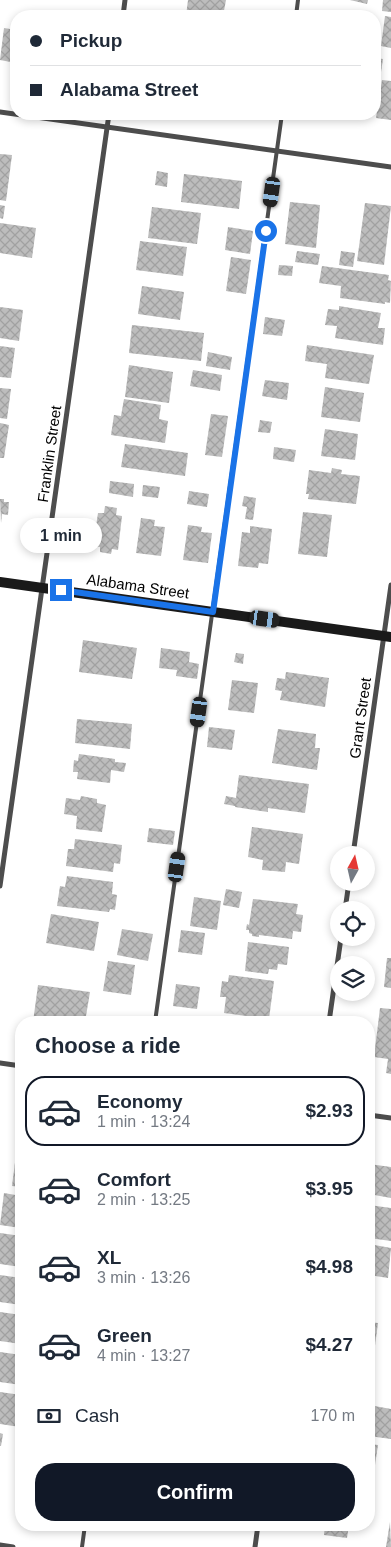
<!DOCTYPE html>
<html lang="en">
<head>
<meta charset="utf-8">
<style>
	:root { --surface:#fff; --page:#f6f6f7; --text:#1f2937; --muted:#747a83; --line:#e0e1e3; --accent:#111827 }
	body { margin:0; font-family:Helvetica,sans-serif; background:var(--page); color:var(--text); height:100vh; display:flex; flex-direction:column; font-size:19px; white-space:nowrap }
	* { box-sizing:border-box; margin:0 }
	p { font-size:16px; color:var(--muted) }
	.icon { flex:none; width:28px; height:28px; fill:none; stroke:currentColor; stroke-width:2; stroke-linecap:round; stroke-linejoin:round }
	.map { position:relative; flex:1; overflow:hidden }
	.drawer { position:absolute; left:15px; top:1016px; width:360px; height:515px; display:flex; flex-direction:column; background:var(--surface); border-radius:20px; box-shadow:0 2px 8px #0003 }
	.drawer>* { flex:none }
	.banner { position:absolute; left:10px; top:10px; width:371px; height:110px; border-radius:20px; box-shadow:0 2px 8px #0003; display:grid; align-content:center; height:110px; padding:0 20px; background:var(--surface) }
	.needle { width:32px; rotate:8deg }
	.buttons { position:absolute; left:330px; top:846px; display:grid; gap:10px }
	.buttons a { display:grid; place-items:center; width:45px; height:45px; border-radius:50%; background:var(--surface); box-shadow:0 2px 8px #0003; font-size:25px }
	.end { position:absolute; width:22px; height:22px; margin:-11px; border:6px solid #1a73e8; background:#fff; box-shadow:0 0 0 2px #fff }
	.from { border-radius:50% }
	.bubble { position:absolute; height:35px; border-radius:18px; background:var(--surface); box-shadow:0 2px 8px #0003; font-size:16px; font-weight:700; line-height:35px; text-align:center }
	.car { position:absolute; width:15px; height:30px; margin:-15px -8px; border-radius:6px; box-shadow:0 0 4px 1px #0007; background:linear-gradient(#222 24%,#8ab4d8 0 40%,#222 0 76%,#8ab4d8 0 86%,#222 0) }
	.banner b { display:flex; align-items:center; gap:18px; height:48px; font-size:19px }
	.banner b+b { border-top:1px solid var(--line) }
	.banner i { width:12px; height:12px; background:var(--text) }
	ul { padding:0; list-style:none }
	li { display:flex; align-items:center; gap:15px; height:70px; margin:0 10px 8px; padding:0 10px; border:2px solid transparent; border-radius:20px }
	li div { flex:1 }
	li b { display:block; font-size:19px }
	li em { font-style:normal; font-weight:700 }
	li.on { border-color:var(--accent) }
	li>.icon { width:45px; height:45px; stroke-width:1.5 }
	h2 { padding:0 20px; font-size:22px; line-height:60px }
	.pay { display:flex; align-items:center; gap:12px; height:55px; padding:0 20px; font-size:19px }
	.pay p { margin-inline-start:auto }
	.button { display:flex; gap:10px; margin-top:auto; padding:10px 20px }
	.button a { flex:1; height:58px; border-radius:20px; background:var(--accent); color:#fff; font-size:20px; font-weight:700; line-height:58px; text-align:center }
	.map>svg:first-child { display:block }
</style>
</head>
<body>
<div class="map">
<svg width="391" height="1547" viewBox="0 0 391 1547">
	<defs>
		<pattern id="building-cross-hatch" width="8" height="8" patternUnits="userSpaceOnUse" patternTransform="scale(1.25)"><rect width="8" height="8" fill="#bdbdbd"/><path d="M0 0l8 8M0 8l8-8" fill="none" stroke="#a1a1a1"/></pattern>
	</defs>
	<rect width="100%" height="100%" fill="#fff"/>
	<g fill="url(#building-cross-hatch)">
		<path d="M 188,0 L 226,0 L 223,16 L 186,16 Z"/>
		<path d="M 350,0 L 368,0 L 367,4 Z"/>
		<path d="M 383,0 L 391,0 L 391,12 L 382,11 Z"/>
		<path d="M 385,16 L 391,17 L 391,48 L 381,46 Z"/>
		<path d="M 4,28 L 16,30 L 16,63 L 0,60 Z"/>
		<path d="M 375,58 L 383,59 L 381,72 L 375,72 Z"/>
		<path d="M 382,80 L 391,81 L 391,120 L 376,118 Z"/>
		<path d="M 343,114 L 356,114 L 356,117 Z"/>
		<path d="M 0,154 L 12,155 L 6,201 L 0,200 Z"/>
		<path d="M 157,171 L 168,173 L 167,187 L 155,185 Z"/>
		<path d="M 184,174 L 242,181 L 239,209 L 181,202 Z"/>
		<path d="M 290,202 L 320,205 L 316,248 L 285,244 Z"/>
		<path d="M 365,203 L 391,206 L 384,265 L 357,261 Z"/>
		<path d="M 0,205 L 5,206 L 3,219 L 0,218 Z"/>
		<path d="M 152,207 L 201,213 L 197,244 L 148,238 Z"/>
		<path d="M 0,223 L 36,228 L 32,258 L 0,253 Z"/>
		<path d="M 228,227 L 253,231 L 250,254 L 225,250 Z"/>
		<path d="M 140,241 L 187,247 L 183,276 L 136,270 Z"/>
		<path d="M 297,251 L 320,254 L 318,265 L 295,262 Z"/>
		<path d="M 341,251 L 355,253 L 353,267 L 339,265 Z"/>
		<path d="M 231,257 L 251,260 L 246,294 L 226,291 Z"/>
		<path d="M 279,265 L 293,266 L 292,276 L 278,275 Z"/>
		<path d="M 322,266 L 389,275 L 388,280 L 391,281 L 390,303 L 385,302 L 385,304 L 340,298 L 341,286 L 319,283 Z"/>
		<path d="M 142,286 L 184,292 L 180,320 L 138,314 Z"/>
		<path d="M 339,306 L 381,313 L 378,328 L 385,328 L 383,345 L 335,338 L 337,326 L 325,325 L 328,309 L 339,310 Z"/>
		<path d="M 0,307 L 23,310 L 19,341 L 0,338 Z"/>
		<path d="M 265,317 L 285,320 L 282,336 L 263,334 Z"/>
		<path d="M 132,325 L 204,333 L 201,361 L 129,353 Z"/>
		<path d="M 307,345 L 374,355 L 369,384 L 325,378 L 327,364 L 305,361 Z"/>
		<path d="M 0,346 L 15,348 L 11,378 L 0,377 Z"/>
		<path d="M 208,352 L 232,357 L 230,370 L 206,366 Z"/>
		<path d="M 129,365 L 173,372 L 169,403 L 125,397 Z"/>
		<path d="M 193,370 L 222,375 L 220,391 L 190,386 Z"/>
		<path d="M 265,380 L 289,383 L 287,400 L 262,396 Z"/>
		<path d="M 325,387 L 364,393 L 360,422 L 321,417 Z"/>
		<path d="M 0,388 L 11,389 L 7,419 L 0,418 Z"/>
		<path d="M 124,399 L 161,405 L 159,419 L 168,421 L 165,443 L 111,435 L 114,415 L 121,416 Z"/>
		<path d="M 211,414 L 228,416 L 222,457 L 205,455 Z"/>
		<path d="M 260,420 L 272,422 L 270,433 L 258,432 Z"/>
		<path d="M 0,423 L 9,425 L 4,458 L 0,458 Z"/>
		<path d="M 325,429 L 358,434 L 355,460 L 321,456 Z"/>
		<path d="M 125,444 L 188,453 L 185,476 L 121,467 Z"/>
		<path d="M 274,447 L 296,450 L 294,462 L 273,459 Z"/>
		<path d="M 332,468 L 342,470 L 341,474 L 360,476 L 356,504 L 308,499 L 309,494 L 306,494 L 309,470 L 331,473 Z"/>
		<path d="M 110,481 L 134,484 L 133,497 L 109,493 Z"/>
		<path d="M 143,485 L 160,487 L 158,498 L 142,496 Z"/>
		<path d="M 189,491 L 209,494 L 207,507 L 187,504 Z"/>
		<path d="M 244,496 L 256,498 L 253,520 L 245,519 L 247,507 L 242,506 Z"/>
		<path d="M 0,499 L 4,499 L 4,502 L 9,502 L 8,515 L 2,514 L 1,523 Z"/>
		<path d="M 105,506 L 117,508 L 116,515 L 122,516 L 118,550 L 112,549 L 111,554 L 100,552 L 100,547 L 93,546 L 98,513 L 104,513 Z"/>
		<path d="M 303,512 L 332,515 L 327,557 L 298,554 Z"/>
		<path d="M 141,518 L 155,520 L 154,526 L 165,527 L 161,556 L 136,553 Z"/>
		<path d="M 188,525 L 202,527 L 201,532 L 212,533 L 208,563 L 183,560 Z"/>
		<path d="M 250,526 L 272,529 L 268,564 L 259,563 L 258,568 L 238,566 L 242,532 L 250,533 Z"/>
		<path d="M 83,640 L 137,648 L 132,679 L 79,672 Z"/>
		<path d="M 161,648 L 190,652 L 189,662 L 199,664 L 197,679 L 176,676 L 177,670 L 159,668 Z"/>
		<path d="M 236,653 L 244,654 L 243,664 L 234,662 Z"/>
		<path d="M 286,672 L 329,678 L 325,707 L 280,700 L 282,691 L 275,690 L 277,678 L 285,679 Z"/>
		<path d="M 232,680 L 258,683 L 254,713 L 228,710 Z"/>
		<path d="M 77,719 L 132,724 L 130,749 L 75,743 Z"/>
		<path d="M 209,727 L 235,730 L 232,750 L 207,747 Z"/>
		<path d="M 278,729 L 316,734 L 315,748 L 320,748 L 317,770 L 272,763 Z"/>
		<path d="M 79,754 L 115,759 L 115,762 L 126,763 L 124,772 L 111,770 L 110,783 L 77,779 L 78,772 L 73,772 L 74,760 L 78,761 Z"/>
		<path d="M 239,775 L 309,784 L 305,813 L 268,808 L 268,812 L 235,807 L 235,806 L 224,804 L 226,796 L 236,798 Z"/>
		<path d="M 81,796 L 97,799 L 97,803 L 106,805 L 102,832 L 76,829 L 77,816 L 64,814 L 66,798 L 80,800 Z"/>
		<path d="M 252,827 L 303,834 L 299,864 L 286,862 L 285,872 L 262,870 L 263,860 L 248,857 Z"/>
		<path d="M 149,828 L 175,831 L 173,845 L 147,842 Z"/>
		<path d="M 75,839 L 122,845 L 120,864 L 114,863 L 113,872 L 66,866 L 68,849 L 74,849 Z"/>
		<path d="M 67,876 L 113,882 L 112,894 L 117,895 L 115,910 L 110,909 L 109,912 L 57,906 L 60,886 L 65,887 Z"/>
		<path d="M 226,889 L 242,892 L 239,908 L 223,905 Z"/>
		<path d="M 194,897 L 221,901 L 217,930 L 190,926 Z"/>
		<path d="M 253,899 L 298,904 L 296,914 L 303,915 L 301,932 L 293,931 L 292,939 L 259,935 L 259,937 L 252,936 L 252,934 L 249,933 L 249,930 L 246,930 L 247,924 L 249,925 Z"/>
		<path d="M 51,914 L 99,922 L 94,951 L 46,943 Z"/>
		<path d="M 122,929 L 153,934 L 148,961 L 117,955 Z"/>
		<path d="M 181,930 L 205,933 L 202,955 L 178,952 Z"/>
		<path d="M 248,942 L 289,947 L 287,965 L 278,964 L 277,970 L 269,969 L 268,974 L 245,971 Z"/>
		<path d="M 387,958 L 391,958 L 391,988 L 384,987 Z"/>
		<path d="M 108,961 L 135,965 L 131,995 L 103,991 Z"/>
		<path d="M 229,975 L 274,981 L 269,1019 L 224,1013 L 226,997 L 220,997 L 222,981 L 228,982 Z"/>
		<path d="M 176,984 L 200,987 L 197,1009 L 173,1006 Z"/>
		<path d="M 38,985 L 90,992 L 85,1022 L 33,1022 Z"/>
		<path d="M 380,1008 L 391,1009 L 391,1074 L 386,1073 L 388,1059 L 374,1057 Z"/>
		<path d="M 131,1017 L 148,1018 L 147,1022 L 130,1022 Z"/>
		<path d="M 168,1017 L 197,1021 L 197,1022 L 167,1022 Z"/>
		<path d="M 16,1155 L 21,1156 L 21,1187 L 12,1186 Z"/>
		<path d="M 369,1164 L 391,1167 L 391,1198 L 369,1194 Z"/>
		<path d="M 4,1193 L 21,1196 L 21,1228 L 0,1225 Z"/>
		<path d="M 369,1205 L 391,1208 L 391,1241 L 369,1238 Z"/>
		<path d="M 0,1233 L 21,1236 L 21,1267 L 0,1264 Z"/>
		<path d="M 369,1244 L 391,1248 L 388,1278 L 369,1275 Z"/>
		<path d="M 0,1275 L 21,1278 L 21,1305 L 0,1302 Z"/>
		<path d="M 369,1283 L 374,1284 L 370,1314 L 369,1314 Z"/>
		<path d="M 0,1312 L 21,1315 L 21,1344 L 0,1341 Z"/>
		<path d="M 369,1322 L 378,1323 L 374,1353 L 369,1353 Z"/>
		<path d="M 0,1352 L 21,1355 L 21,1385 L 0,1382 Z"/>
		<path d="M 0,1392 L 21,1395 L 20,1427 L 0,1424 Z"/>
		<path d="M 369,1405 L 391,1409 L 391,1439 L 369,1436 Z"/>
		<path d="M 0,1433 L 3,1434 L 1,1446 L 0,1446 Z"/>
		<path d="M 369,1444 L 378,1445 L 373,1478 L 369,1477 Z"/>
		<path d="M 390,1522 L 391,1547 L 386,1547 Z"/>
		<path d="M 325,1525 L 349,1525 L 347,1538 L 324,1535 Z"/>
	</g>
	<g fill="none" stroke-linecap="round" stroke-linejoin="round">
		<g stroke="#4d4d4d" stroke-width="4">
			<path d="M 296,16 L 298,0"/>
			<path d="M 155,1022 L 282,114"/>
			<path d="M 82,1547 L 85,1525"/>
		</g>
		<g stroke="#4d4d4d" stroke-width="5">
			<path d="M 123,16 L 125,0"/>
			<path d="M 0,112 L 391,167"/>
			<path d="M 353,855 L 391,585"/>
			<path d="M 0,886 L 109,114"/>
			<path d="M 345,910 L 349,882"/>
			<path d="M 329,1022 L 341,938"/>
			<path d="M 0,1063 L 21,1066"/>
			<path d="M 369,1115 L 391,1118"/>
			<path d="M 0,1545 L 13,1547"/>
			<path d="M 255,1547 L 258,1525"/>
		</g>
		<path stroke="#1a1a1a" stroke-width="10" d="M 0,582 L 391,637"/>
	</g>
	<g fill="none" stroke-linecap="round" stroke-linejoin="round">
		<path stroke="#1a73e8" stroke-width="6" d="M 61,590 L 213,612 L 266,231"/>
	</g>
	<g text-anchor="middle" dominant-baseline="central" stroke-width="5" stroke-linejoin="round" paint-order="stroke">
		<g font-size="15" fill="#000" stroke="#fff">
			<text transform="translate(49 454) rotate(-82)">Franklin Street</text>
			<text transform="translate(138 586) rotate(8)">Alabama Street</text>
			<text transform="translate(360 718) rotate(-82)">Grant Street</text>
		</g>
	</g>
</svg>
<div class="buttons">
<a><svg class="needle" viewBox="-14 -14 28 28"><path d="M0-13l5 13h-10z" fill="#e53935"/><path d="M0 13l5-13h-10z" fill="#747a83"/></svg></a>
<a><svg class="icon" aria-label="locate" viewBox="0 0 24 24"><circle cx="12" cy="12" r="6"/><path d="M12 2v4M12 18v4M2 12h4M18 12h4"/></svg></a>
<a><svg class="icon" aria-label="layers" viewBox="0 0 24 24"><path d="M12 4l9 5-9 5-9-5zM3 14l9 5 9-5"/></svg></a>
</div>
<i class="end from" style="left:266px;top:231px"></i>
<i class="end" style="left:61px;top:590px"></i>
<div class="bubble" style="left:20px;top:518px;width:82px">1 min</div>
<i class="car" style="left:272px;top:192px;rotate:188deg"></i>
<i class="car" style="left:265px;top:619px;rotate:98deg"></i>
<i class="car" style="left:199px;top:712px;rotate:188deg"></i>
<i class="car" style="left:177px;top:867px;rotate:8deg"></i>
<div class="banner">
<b><i class="from"></i>Pickup</b>
<b><i></i>Alabama Street</b>
</div>
<section class="drawer">
<h2>Choose a ride</h2>
<ul>
<li class="on"><svg class="icon" aria-label="car" viewBox="0 0 24 24"><path d="M5 17H2v-5l4-1 3-4h7l3 4 3 1v5h-3M9 17h6M6 11h13"/><circle cx="7" cy="17" r="2"/><circle cx="17" cy="17" r="2"/></svg><div><b>Economy</b><p>1 min · 13:24</p></div><em>$2.93</em></li>
<li><svg class="icon" aria-label="car" viewBox="0 0 24 24"><path d="M5 17H2v-5l4-1 3-4h7l3 4 3 1v5h-3M9 17h6M6 11h13"/><circle cx="7" cy="17" r="2"/><circle cx="17" cy="17" r="2"/></svg><div><b>Comfort</b><p>2 min · 13:25</p></div><em>$3.95</em></li>
<li><svg class="icon" aria-label="car" viewBox="0 0 24 24"><path d="M5 17H2v-5l4-1 3-4h7l3 4 3 1v5h-3M9 17h6M6 11h13"/><circle cx="7" cy="17" r="2"/><circle cx="17" cy="17" r="2"/></svg><div><b>XL</b><p>3 min · 13:26</p></div><em>$4.98</em></li>
<li><svg class="icon" aria-label="car" viewBox="0 0 24 24"><path d="M5 17H2v-5l4-1 3-4h7l3 4 3 1v5h-3M9 17h6M6 11h13"/><circle cx="7" cy="17" r="2"/><circle cx="17" cy="17" r="2"/></svg><div><b>Green</b><p>4 min · 13:27</p></div><em>$4.27</em></li>
</ul>
<div class="pay"><svg class="icon" aria-label="cash" viewBox="0 0 24 24"><path d="M3 7h18v10H3z"/><circle cx="12" cy="12" r="2"/></svg>Cash<p>170 m</p></div>
<div class="button"><a>Confirm</a></div>
</section>
</div>
</body>
</html>
